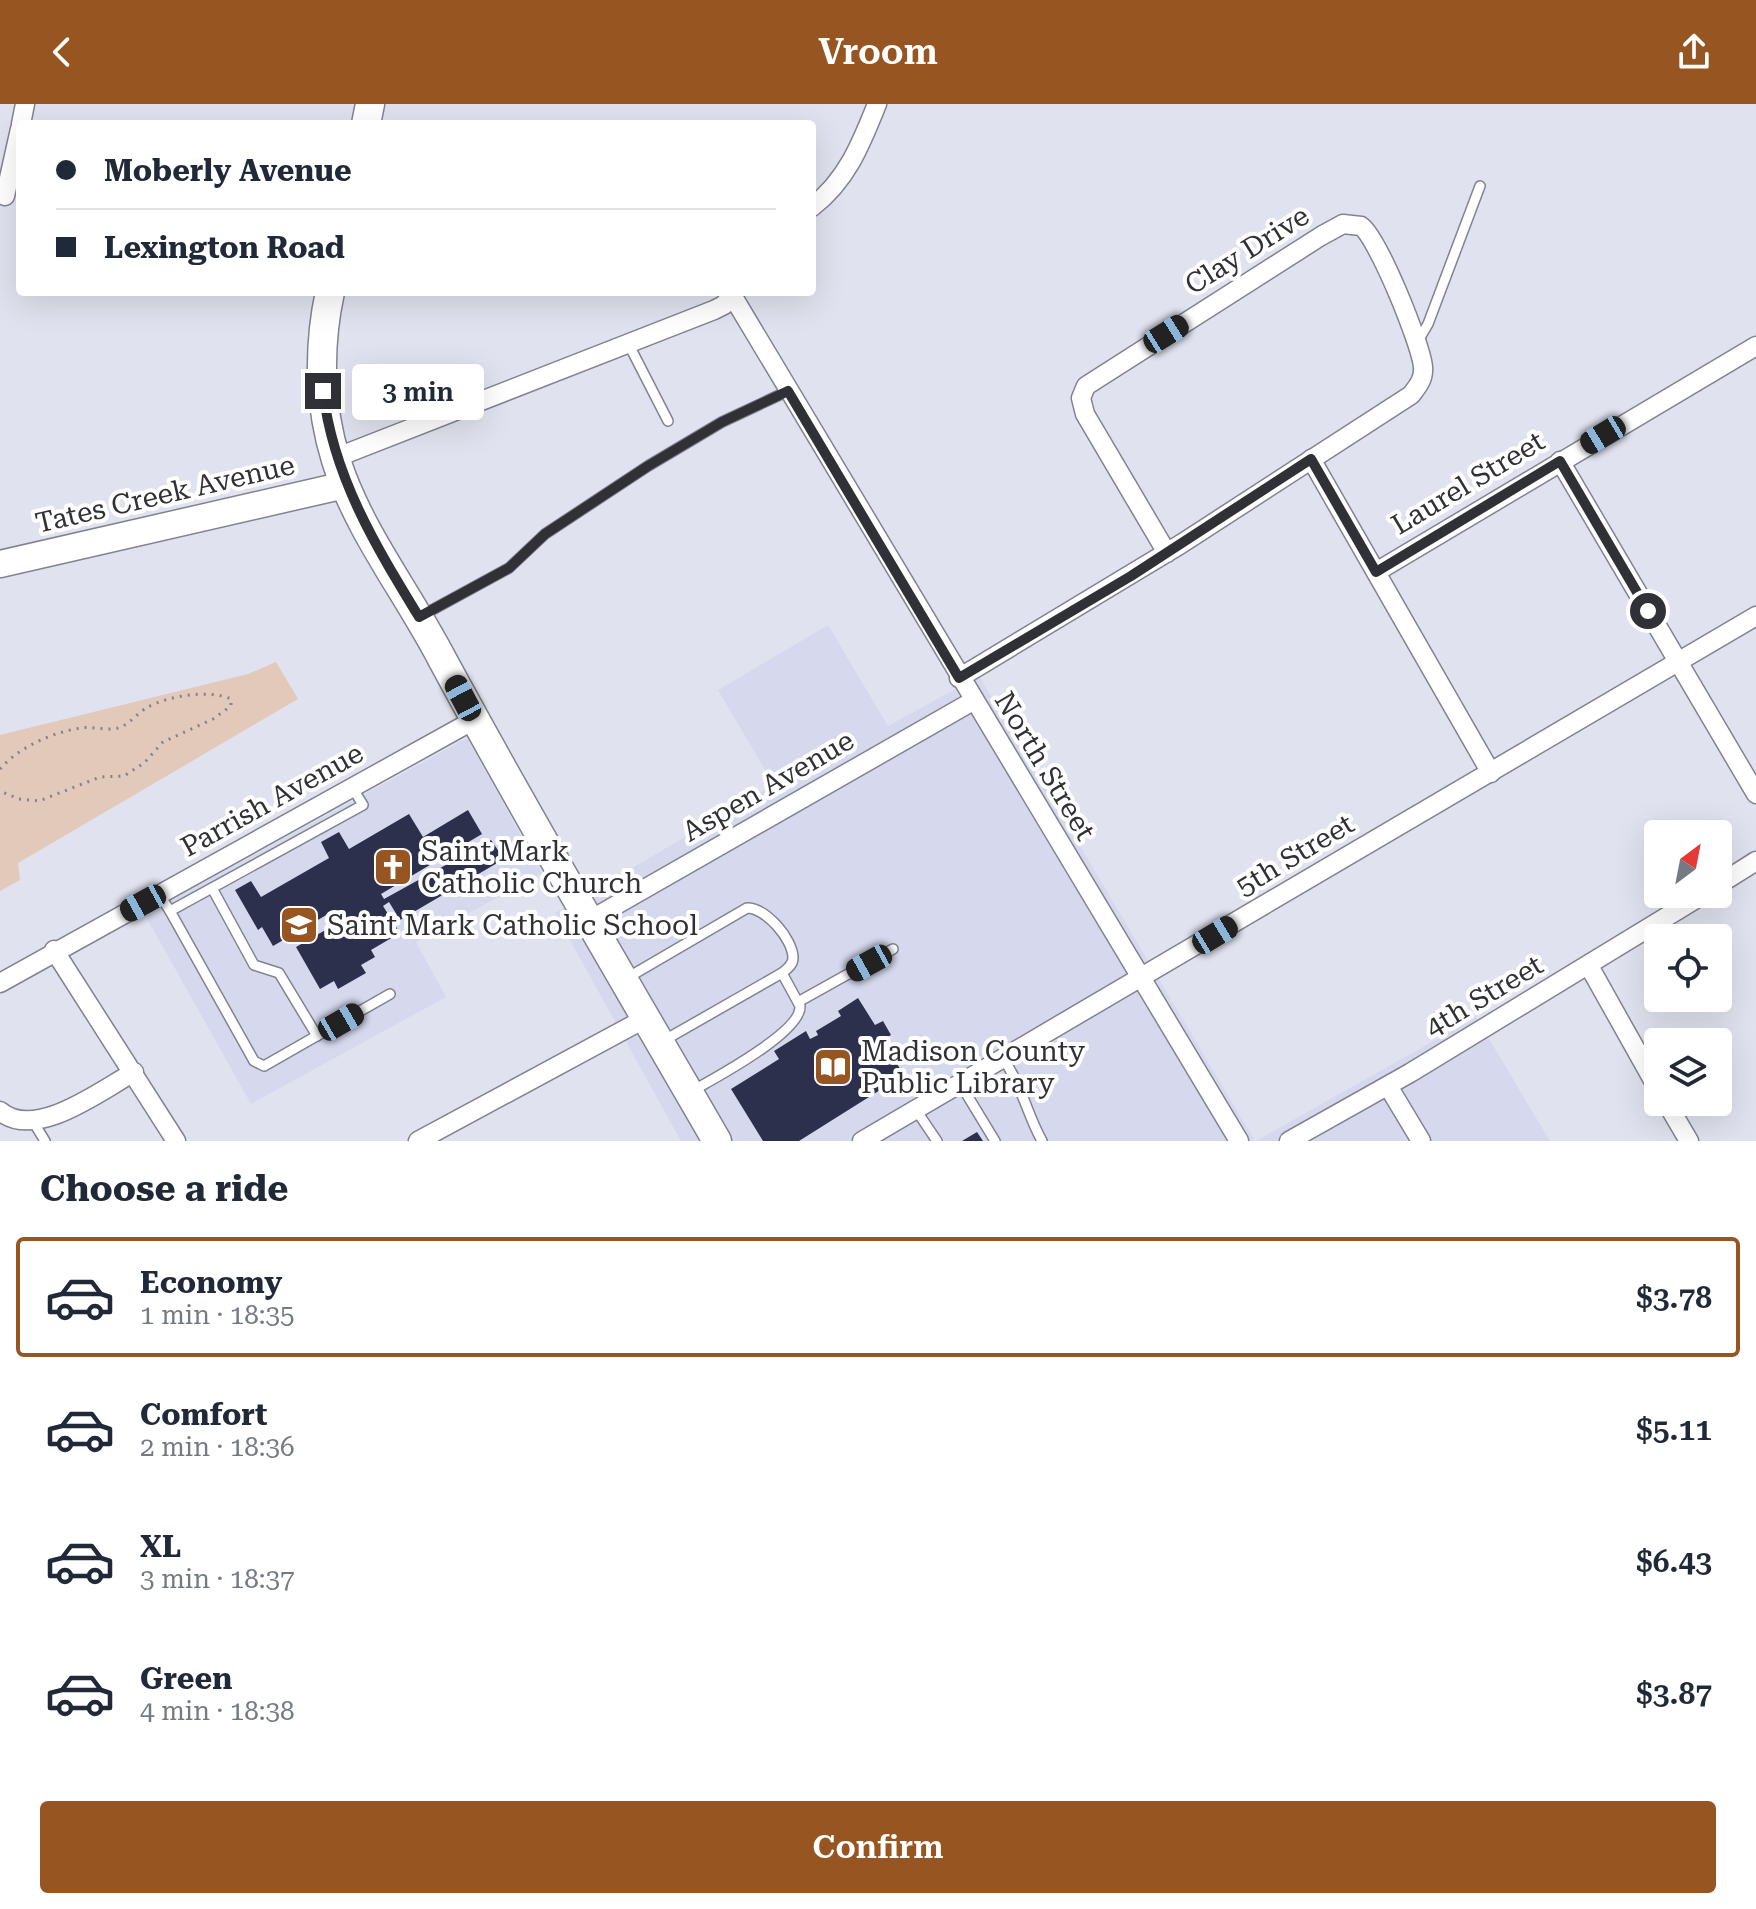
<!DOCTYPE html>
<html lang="en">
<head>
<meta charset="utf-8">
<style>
	:root { --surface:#fff; --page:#f2f2f3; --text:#1f2937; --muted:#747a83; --line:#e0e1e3; --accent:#975522 }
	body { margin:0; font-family:"Roboto Serif",serif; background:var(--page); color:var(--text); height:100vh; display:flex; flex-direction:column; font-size:30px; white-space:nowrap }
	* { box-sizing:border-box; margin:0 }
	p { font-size:26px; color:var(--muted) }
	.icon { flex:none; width:44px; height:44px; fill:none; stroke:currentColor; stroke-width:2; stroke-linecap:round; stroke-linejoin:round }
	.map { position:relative; height:1037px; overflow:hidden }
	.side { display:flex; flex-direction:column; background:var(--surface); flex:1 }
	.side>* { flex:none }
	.hud { position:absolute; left:16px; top:16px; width:800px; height:176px; border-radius:8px; box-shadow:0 8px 32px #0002; display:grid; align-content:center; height:176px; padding:0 40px; background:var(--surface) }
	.needle { width:52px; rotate:32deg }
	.controls { position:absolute; left:1644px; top:716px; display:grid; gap:16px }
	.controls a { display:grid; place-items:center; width:88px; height:88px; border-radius:8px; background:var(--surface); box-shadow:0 8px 32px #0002; font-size:40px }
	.end { position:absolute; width:36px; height:36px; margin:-18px; border:10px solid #303136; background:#fff; box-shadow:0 0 0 4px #fff }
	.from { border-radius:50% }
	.bubble { position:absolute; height:56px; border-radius:8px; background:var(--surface); box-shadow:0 8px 32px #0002; font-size:26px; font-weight:600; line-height:56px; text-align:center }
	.car { position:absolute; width:24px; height:48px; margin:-24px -12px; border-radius:10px; box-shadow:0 0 6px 2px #0007; background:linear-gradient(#222 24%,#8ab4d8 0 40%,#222 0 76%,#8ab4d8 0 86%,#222 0) }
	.hud b { display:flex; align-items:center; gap:28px; height:76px; font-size:30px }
	.hud b+b { border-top:2px solid var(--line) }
	.hud i { width:20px; height:20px; background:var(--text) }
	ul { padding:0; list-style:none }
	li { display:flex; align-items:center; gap:24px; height:120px; margin:0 16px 12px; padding:0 24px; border:4px solid transparent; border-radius:8px }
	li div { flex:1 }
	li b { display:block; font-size:30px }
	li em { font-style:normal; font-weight:600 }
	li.on { border-color:var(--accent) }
	li>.icon { width:72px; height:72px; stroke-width:1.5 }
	h2 { padding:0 40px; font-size:36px; line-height:96px }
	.cta { display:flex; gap:16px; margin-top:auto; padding:16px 40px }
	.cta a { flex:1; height:92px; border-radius:8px; background:var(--accent); color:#fff; font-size:32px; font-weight:600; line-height:92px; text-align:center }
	header { display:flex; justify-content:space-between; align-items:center; height:104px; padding:0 40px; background:var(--accent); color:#fff; font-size:36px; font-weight:600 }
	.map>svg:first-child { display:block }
</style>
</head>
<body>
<header><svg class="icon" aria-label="back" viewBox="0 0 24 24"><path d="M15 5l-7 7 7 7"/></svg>Vroom<svg class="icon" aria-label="share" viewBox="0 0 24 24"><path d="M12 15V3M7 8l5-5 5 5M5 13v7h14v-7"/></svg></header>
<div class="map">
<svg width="1756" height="1037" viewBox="0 0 1756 1037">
	<rect width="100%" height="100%" fill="#e0e2ef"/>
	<g fill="#d6d9ee">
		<path d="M 828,521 L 888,622 L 979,572 L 1255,1037 L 681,1037 L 555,809 L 774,681 L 718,586 Z"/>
		<path d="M 467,634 L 542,769 L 416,838 L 446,893 L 251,1000 L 145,811 Z"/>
		<path d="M 1476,913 L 1550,1037 L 1256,1037 Z"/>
	</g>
	<path fill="#e2c9ba" d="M 276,558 L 298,595 L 18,759 L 20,776 L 0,787 L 0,631 L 248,570 Z"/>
	<g fill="#2c304d">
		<path d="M 468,706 L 482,730 L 381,790 L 384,795 L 491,736 L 504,755 L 400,816 L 389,798 L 383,802 L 400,829 L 371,846 L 375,853 L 361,861 L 366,869 L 338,885 L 334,877 L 320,885 L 296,843 L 341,817 L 335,806 L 273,842 L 262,823 L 258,826 L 235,786 L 251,777 L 261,793 L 329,754 L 321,738 L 339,728 L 349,745 L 409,710 L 423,733 Z"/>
		<path d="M 858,894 L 875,921 L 883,917 L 891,931 L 882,936 L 904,971 L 799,1037 L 763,1037 L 731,985 L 779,955 L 774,947 L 806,927 L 810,935 L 818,931 L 816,927 L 841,912 L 838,907 Z"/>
		<path d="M 977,1028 L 983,1037 L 962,1037 Z"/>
	</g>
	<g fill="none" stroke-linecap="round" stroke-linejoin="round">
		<defs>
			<g id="service">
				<path d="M 1418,237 L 1428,220 L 1480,82"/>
				<path d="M 628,239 L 668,317"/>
				<path d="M 421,512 L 509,464 L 545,430 L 648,362 L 722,318 L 788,287"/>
				<path d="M 212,784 L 254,861 L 279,869 L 317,932"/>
				<path d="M 159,790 L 170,807 L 363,701 L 352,683"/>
				<path d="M 170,807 L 254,957 L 264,962 L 390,890"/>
				<path d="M 627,874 L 747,804 C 766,804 793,835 793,854 C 793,861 787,865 782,869 L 663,937"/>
				<path d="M 798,898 L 893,845"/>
				<path d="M 1004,956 C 1022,982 1027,1010 1042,1037"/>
				<path d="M 961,981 L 995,1037"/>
				<path d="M 692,987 C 713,975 802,928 800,902 L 782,869"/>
				<path d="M 916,1006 L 937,1037"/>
				<path d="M 34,1019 L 45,1037"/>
			</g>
			<g id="minor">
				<path d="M 21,20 L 25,0"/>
				<path d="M 5,92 L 20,25"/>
				<path d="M 812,103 C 847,76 861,40 877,0"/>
				<path d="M 732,191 L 1239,1037"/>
				<path d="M 335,354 L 714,206 L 724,201 L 734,188"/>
				<path d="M 1311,355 L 1491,669"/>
				<path d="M 1560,357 L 1756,690"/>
				<path d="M 1376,468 L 1756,242"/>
				<path d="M 959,574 L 1181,440 L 1411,291 C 1418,282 1424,275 1423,263 C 1421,240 1378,134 1361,122 L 1343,120 L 1321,132 L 1086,282 L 1081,294 L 1085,310 L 1167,449"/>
				<path d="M 1718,781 L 1756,757"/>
				<path d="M 590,816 L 973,597"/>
				<path d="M 54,846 L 176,1037"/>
				<path d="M 1589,862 L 1658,985"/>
				<path d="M 0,879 L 474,616"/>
				<path d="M 1388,982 L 1421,1037"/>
				<path d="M 1666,998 L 1689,1037"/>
				<path d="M 0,1007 C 35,1037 100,987 134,968"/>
				<path d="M 418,1037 L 646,914"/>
				<path d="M 862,1037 L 1756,512"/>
				<path d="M 1289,1037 L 1410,969 L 1704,790"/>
			</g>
			<path id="secondary" d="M 0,460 L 345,381"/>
			<g id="primary">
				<path d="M 366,20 L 370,0"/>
				<path d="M 330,188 C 318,243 319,302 336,356 C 358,426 407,488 441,553 C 529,716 624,876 717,1037"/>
			</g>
		</defs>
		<use href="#service" stroke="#818390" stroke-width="12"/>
		<use href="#minor" stroke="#818390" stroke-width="21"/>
		<use href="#secondary" stroke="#818390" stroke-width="29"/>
		<use href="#primary" stroke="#818390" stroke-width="31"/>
		<path stroke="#82838c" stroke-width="3" stroke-dasharray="2 6" stroke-linecap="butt" d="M 0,665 C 19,643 53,628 81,624 C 93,622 105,627 118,624 C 129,621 137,609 148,603 C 168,592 210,585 231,595 L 231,602 L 213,615 L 163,638 L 144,659 L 124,672 L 100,673 L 39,697 L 19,695 L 0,687"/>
		<use href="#service" stroke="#fff" stroke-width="9"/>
		<use href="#minor" stroke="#fff" stroke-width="18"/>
		<use href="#secondary" stroke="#fff" stroke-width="26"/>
		<use href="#primary" stroke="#fff" stroke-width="28"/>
	</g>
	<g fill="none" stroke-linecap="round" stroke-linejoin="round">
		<path stroke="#303136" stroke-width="10" d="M 323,287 C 333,372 375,441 419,513 L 509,464 L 545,430 L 648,362 L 722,318 L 788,287 L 959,574 L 1131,472 L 1311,355 L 1376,468 L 1560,357 L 1648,507"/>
	</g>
	<defs>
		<symbol id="church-square" viewBox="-11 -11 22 22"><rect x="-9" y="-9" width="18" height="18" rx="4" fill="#975522" stroke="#fff"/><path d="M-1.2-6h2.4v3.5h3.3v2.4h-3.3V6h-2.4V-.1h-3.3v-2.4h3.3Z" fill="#fff"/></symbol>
		<symbol id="school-square" viewBox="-11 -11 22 22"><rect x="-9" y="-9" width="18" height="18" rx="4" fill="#975522" stroke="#fff"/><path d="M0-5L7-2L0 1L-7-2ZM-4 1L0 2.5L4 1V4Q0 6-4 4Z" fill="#fff"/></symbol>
		<symbol id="library-square" viewBox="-11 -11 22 22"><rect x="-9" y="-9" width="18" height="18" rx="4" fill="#975522" stroke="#fff"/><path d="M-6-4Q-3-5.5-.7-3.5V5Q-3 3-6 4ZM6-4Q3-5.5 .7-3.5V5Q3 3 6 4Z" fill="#fff"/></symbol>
	</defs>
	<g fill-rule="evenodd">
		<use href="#church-square" x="371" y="741" width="44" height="44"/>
		<use href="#school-square" x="277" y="799" width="44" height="44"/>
		<use href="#library-square" x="811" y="941" width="44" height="44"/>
	</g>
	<g text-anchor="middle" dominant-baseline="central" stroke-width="8" stroke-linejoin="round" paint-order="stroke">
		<g font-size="28" fill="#303136" stroke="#fff">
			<text transform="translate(1247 146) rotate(-32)">Clay Drive</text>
			<text transform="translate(1468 379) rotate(-31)">Laurel Street</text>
			<text transform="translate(165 390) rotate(-13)">Tates Creek Avenue</text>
			<text transform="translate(1045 662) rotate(59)">North Street</text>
			<text transform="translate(768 682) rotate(-30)">Aspen Avenue</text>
			<text transform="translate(272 696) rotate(-29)">Parrish Avenue</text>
			<text transform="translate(1295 751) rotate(-31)">5th Street</text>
			<text transform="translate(1484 892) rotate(-31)">4th Street</text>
		</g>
		<g font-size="28" fill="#303136" stroke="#fff" text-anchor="start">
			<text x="421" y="747">Saint Mark<tspan x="421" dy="32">Catholic Church</tspan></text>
			<text x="327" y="821">Saint Mark Catholic School</text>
			<text x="861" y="947">Madison County<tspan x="861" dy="32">Public Library</tspan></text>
		</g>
	</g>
</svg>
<div class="controls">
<a><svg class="needle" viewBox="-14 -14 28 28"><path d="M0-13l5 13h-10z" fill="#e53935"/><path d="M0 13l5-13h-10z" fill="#747a83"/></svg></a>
<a><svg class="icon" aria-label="locate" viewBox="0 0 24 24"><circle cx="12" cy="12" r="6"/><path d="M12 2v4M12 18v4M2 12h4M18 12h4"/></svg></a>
<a><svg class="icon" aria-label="layers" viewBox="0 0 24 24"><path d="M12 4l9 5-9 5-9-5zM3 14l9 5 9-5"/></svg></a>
</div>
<i class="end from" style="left:1648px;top:507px"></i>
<i class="end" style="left:323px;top:287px"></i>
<div class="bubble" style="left:352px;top:260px;width:132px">3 min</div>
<i class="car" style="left:1166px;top:230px;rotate:58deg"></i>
<i class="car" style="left:1603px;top:331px;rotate:239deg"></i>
<i class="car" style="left:463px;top:594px;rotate:332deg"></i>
<i class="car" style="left:143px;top:799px;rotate:241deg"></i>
<i class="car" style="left:1215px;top:831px;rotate:59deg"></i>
<i class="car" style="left:869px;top:859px;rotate:241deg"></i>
<i class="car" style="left:341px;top:918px;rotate:60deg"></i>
<div class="hud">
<b><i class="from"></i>Moberly Avenue</b>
<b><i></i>Lexington Road</b>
</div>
</div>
<section class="side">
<h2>Choose a ride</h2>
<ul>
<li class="on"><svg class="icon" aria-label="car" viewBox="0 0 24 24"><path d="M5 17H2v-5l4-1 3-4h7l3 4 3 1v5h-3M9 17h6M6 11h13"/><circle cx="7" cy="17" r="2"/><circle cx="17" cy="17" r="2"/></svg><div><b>Economy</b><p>1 min · 18:35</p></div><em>$3.78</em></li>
<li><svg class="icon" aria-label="car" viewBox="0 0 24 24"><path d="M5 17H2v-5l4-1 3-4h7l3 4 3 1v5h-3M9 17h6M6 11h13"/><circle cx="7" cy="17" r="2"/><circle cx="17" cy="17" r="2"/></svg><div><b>Comfort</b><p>2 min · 18:36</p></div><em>$5.11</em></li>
<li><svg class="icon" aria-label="car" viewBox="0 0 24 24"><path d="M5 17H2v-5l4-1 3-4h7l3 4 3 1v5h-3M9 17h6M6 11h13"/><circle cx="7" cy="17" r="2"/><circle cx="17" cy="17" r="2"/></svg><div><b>XL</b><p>3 min · 18:37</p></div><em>$6.43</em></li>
<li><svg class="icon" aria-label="car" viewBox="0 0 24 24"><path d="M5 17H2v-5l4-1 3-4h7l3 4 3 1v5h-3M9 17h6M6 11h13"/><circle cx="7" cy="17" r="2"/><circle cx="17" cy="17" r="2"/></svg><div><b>Green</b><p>4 min · 18:38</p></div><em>$3.87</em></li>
</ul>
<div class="cta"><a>Confirm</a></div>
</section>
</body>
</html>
